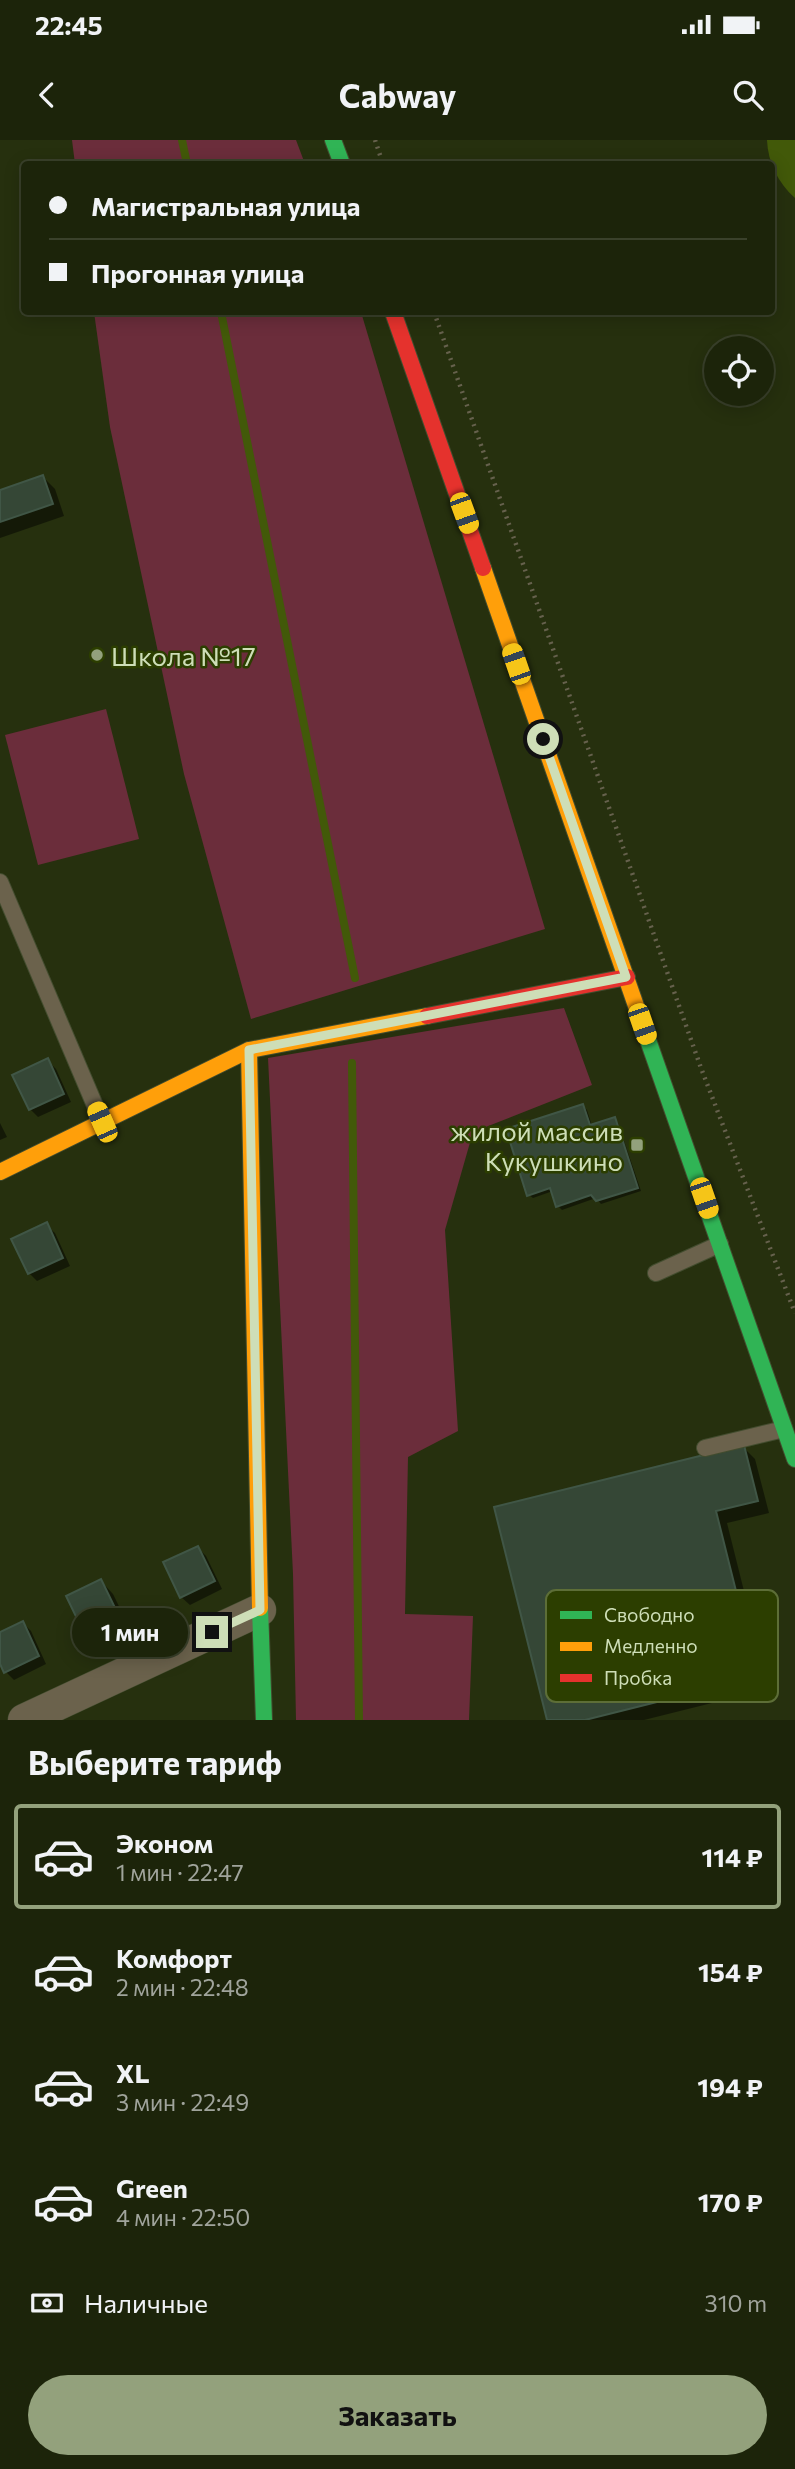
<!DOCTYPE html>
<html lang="ru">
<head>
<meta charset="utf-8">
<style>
	:root { --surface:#1c240a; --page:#293018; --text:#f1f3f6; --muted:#a0a49c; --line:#3a412b; --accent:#93a17c }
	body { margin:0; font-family:Commissioner,sans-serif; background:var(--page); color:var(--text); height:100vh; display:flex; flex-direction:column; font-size:26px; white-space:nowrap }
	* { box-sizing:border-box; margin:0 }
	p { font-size:23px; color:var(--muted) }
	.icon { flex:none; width:38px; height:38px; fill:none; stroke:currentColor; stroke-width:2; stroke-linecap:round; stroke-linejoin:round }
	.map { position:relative; height:1580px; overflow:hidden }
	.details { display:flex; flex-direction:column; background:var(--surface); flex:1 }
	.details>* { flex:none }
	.banner { position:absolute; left:21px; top:21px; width:754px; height:154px; border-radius:7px; box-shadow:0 4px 18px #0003,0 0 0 2px var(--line); display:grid; align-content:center; height:154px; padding:0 28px; background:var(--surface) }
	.controls { position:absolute; left:704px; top:196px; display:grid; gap:14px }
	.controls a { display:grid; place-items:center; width:70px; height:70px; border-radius:50%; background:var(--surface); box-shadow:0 4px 18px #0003,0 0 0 2px var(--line); font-size:35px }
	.end { position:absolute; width:32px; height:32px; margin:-16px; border:9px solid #cedeb7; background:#111; box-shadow:0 0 0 4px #111 }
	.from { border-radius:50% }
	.bubble { position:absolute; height:49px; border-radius:24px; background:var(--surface); box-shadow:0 4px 18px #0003,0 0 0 2px var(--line); font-size:23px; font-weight:700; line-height:49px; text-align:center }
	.car { position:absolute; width:21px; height:42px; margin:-21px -10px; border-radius:9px; box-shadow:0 0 5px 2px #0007; background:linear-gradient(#f5c518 24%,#345 0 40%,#f5c518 0 76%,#345 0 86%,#f5c518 0) }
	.banner b { display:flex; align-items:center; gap:24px; height:66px; font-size:26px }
	.banner b+b { border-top:2px solid var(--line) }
	.banner i { width:18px; height:18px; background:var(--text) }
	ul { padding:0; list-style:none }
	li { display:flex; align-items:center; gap:21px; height:105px; margin:0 14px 10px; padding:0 14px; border:4px solid transparent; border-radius:7px }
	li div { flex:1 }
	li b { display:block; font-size:26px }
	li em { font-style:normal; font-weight:700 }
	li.active { border-color:var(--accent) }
	li>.icon { width:63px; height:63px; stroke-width:1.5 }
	h2 { padding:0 28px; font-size:32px; line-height:84px }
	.pay { display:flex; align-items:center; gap:18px; height:77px; padding:0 28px; font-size:26px }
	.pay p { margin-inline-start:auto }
	.button { display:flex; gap:14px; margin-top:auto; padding:14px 28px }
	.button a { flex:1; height:80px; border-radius:42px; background:var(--accent); color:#111; font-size:28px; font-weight:700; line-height:80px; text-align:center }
	.status { display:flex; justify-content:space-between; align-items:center; height:49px; padding:0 35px; background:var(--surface); direction:ltr }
	.status svg { height:19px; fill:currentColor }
	header { display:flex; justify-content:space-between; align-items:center; height:91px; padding:0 28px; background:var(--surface); font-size:32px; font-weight:700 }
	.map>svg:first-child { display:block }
</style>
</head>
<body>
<div class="status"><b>22:45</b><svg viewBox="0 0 49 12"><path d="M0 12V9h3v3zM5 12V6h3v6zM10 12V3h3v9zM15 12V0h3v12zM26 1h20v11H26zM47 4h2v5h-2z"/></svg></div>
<header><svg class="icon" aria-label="back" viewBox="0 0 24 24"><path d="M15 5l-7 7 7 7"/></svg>Cabway<svg class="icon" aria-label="search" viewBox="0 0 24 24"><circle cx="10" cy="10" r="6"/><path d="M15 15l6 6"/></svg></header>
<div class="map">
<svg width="795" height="1580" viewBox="0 0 795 1580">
	<rect width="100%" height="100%" fill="#26300e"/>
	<g fill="#6b2d3b">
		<path d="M 72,0 L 296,0 L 305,24 L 75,24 Z"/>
		<path d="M 94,172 L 361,172 L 545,789 L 251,879 L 184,634 L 110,287 Z"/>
		<path d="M 106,569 L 139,699 L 38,725 L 5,595 Z"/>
		<path d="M 564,868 L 592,945 L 473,992 L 445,1090 L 458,1291 L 408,1317 L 405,1474 L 473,1476 L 469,1580 L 296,1580 L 293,1434 L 268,918 Z"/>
	</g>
	<path fill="#425909" d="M 767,0 L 795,0 L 795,58 C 778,43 768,23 767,0 Z"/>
	<g fill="#0007">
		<path d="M 43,337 L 55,349 L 64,376 L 0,398 L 0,352 Z"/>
		<path d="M 48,921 L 56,929 L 71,962 L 38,977 L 30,969 Z"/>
		<path d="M 583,966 L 587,970 L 592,986 L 615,979 L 618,983 L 641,1051 L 601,1064 L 596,1058 L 562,1070 L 558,1066 L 553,1051 L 533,1058 L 529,1055 Z"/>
		<path d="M 0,983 L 7,997 L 0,1000 Z"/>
		<path d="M 46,1085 L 55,1093 L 70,1126 L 37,1141 L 29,1133 Z"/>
		<path d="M 743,1307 L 755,1319 L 769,1373 L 727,1383 L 756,1499 L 703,1512 L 716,1562 L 644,1580 L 549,1580 Z"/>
		<path d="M 198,1408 L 206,1416 L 222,1449 L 190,1465 L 181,1457 Z"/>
		<path d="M 101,1441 L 113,1454 L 129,1487 L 97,1503 L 84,1490 L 69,1457 Z"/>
		<path d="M 23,1483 L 31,1491 L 46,1524 L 14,1540 L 6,1532 L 0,1520 L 0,1494 Z"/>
	</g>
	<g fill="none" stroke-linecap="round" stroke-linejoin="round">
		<g stroke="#425909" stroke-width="8">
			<path d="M 182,0 L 187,24"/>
			<path d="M 221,172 L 355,838"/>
			<path d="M 352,923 L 359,1580"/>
		</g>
	</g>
	<g fill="#354736" stroke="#405646" stroke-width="2">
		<path d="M 43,335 L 53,364 L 0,382 L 0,350 Z"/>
		<path d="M 48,918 L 64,954 L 29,970 L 12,935 Z"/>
		<path d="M 583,964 L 590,985 L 615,977 L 638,1048 L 596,1061 L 591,1055 L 556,1067 L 550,1048 L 527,1056 L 506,989 Z"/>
		<path d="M 47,1082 L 63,1118 L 28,1134 L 11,1099 Z"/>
		<path d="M 744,1305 L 758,1361 L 716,1371 L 745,1487 L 692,1500 L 705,1550 L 585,1580 L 547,1580 L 494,1367 Z"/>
		<path d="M 198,1406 L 215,1441 L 180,1458 L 163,1422 Z"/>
		<path d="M 101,1439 L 118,1474 L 83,1491 L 66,1456 Z"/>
		<path d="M 23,1481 L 39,1516 L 4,1533 L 0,1524 L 0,1492 Z"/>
	</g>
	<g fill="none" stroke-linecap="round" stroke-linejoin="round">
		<defs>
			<g id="lane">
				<path d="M 0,742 L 102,982"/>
				<path d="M 656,1133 L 720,1104"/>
				<path d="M 705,1308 L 784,1289"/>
			</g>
			<path id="street" d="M 24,1580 L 260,1470"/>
			<g id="fast">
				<path d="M 333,0 L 342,24"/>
				<path d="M 642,883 L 795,1319"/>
				<path d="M 260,1468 L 264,1580"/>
			</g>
			<g id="slow">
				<path d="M 483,428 L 642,883"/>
				<path d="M 249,910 L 260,1468"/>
				<path d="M 0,1032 L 249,910 L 427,876"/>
			</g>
			<g id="jam">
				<path d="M 393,172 L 483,428"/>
				<path d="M 427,876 L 627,837"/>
			</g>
		</defs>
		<use href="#lane" stroke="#434d2f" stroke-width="18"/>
		<use href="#street" stroke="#434d2f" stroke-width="33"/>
		<use href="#fast" stroke="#434d2f" stroke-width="18"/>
		<use href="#slow" stroke="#434d2f" stroke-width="18"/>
		<use href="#jam" stroke="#434d2f" stroke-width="18"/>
		<g stroke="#66614d" stroke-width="4.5" stroke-dasharray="2 5" stroke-linecap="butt">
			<path d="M 375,0 L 383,24"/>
			<path d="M 434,172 L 701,928 L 795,1173"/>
		</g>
		<use href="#lane" stroke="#6b624c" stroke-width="16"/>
		<use href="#street" stroke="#6b624c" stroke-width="32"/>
		<use href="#fast" stroke="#30b455" stroke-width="16"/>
		<use href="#slow" stroke="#ff9f0a" stroke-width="16"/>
		<use href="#jam" stroke="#e5322d" stroke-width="16"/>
	</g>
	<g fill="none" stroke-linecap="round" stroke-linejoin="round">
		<path stroke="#cedeb7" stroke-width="9" d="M 212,1492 L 260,1470 L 249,910 L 626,837 L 543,599"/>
	</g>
	<g fill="#93a17c" stroke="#2c3e00" stroke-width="2.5">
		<circle cx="97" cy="515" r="7"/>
		<rect x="630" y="998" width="14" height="14" rx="3.5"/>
	</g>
	<g text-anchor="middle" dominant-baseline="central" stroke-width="5" stroke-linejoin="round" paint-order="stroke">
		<g font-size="26" fill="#cedeb7" stroke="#2c3e00" text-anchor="start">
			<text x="111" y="515">Школа №17</text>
			<text x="623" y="990" text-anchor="end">жилой массив<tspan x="623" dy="30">Кукушкино</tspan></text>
		</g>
	</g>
	<rect x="546" y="1450" width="232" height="112" rx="10" fill="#2c3e00" stroke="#5d6e37" stroke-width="2"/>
	<rect x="560" y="1471" width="32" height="8" fill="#30b455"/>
	<rect x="560" y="1502" width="32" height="9" fill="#ff9f0a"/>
	<rect x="560" y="1534" width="32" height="8" fill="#e5322d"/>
	<g font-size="19" fill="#cedeb7">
		<text x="604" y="1482">Свободно</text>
		<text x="604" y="1513">Медленно</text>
		<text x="604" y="1545">Пробка</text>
	</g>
</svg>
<div class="controls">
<a><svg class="icon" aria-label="locate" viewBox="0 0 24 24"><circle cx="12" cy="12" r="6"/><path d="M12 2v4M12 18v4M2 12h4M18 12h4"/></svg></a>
</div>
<i class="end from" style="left:543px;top:599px"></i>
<i class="end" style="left:212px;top:1492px"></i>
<div class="bubble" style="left:72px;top:1468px;width:116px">1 мин</div>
<i class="car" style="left:464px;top:373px;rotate:160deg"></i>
<i class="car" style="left:516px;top:524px;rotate:341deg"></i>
<i class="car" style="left:642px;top:884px;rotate:161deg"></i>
<i class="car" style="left:102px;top:982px;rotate:336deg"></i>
<i class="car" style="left:704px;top:1058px;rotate:161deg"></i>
<div class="banner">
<b><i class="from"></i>Магистральная улица</b>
<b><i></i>Прогонная улица</b>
</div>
</div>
<section class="details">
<h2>Выберите тариф</h2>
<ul>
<li class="active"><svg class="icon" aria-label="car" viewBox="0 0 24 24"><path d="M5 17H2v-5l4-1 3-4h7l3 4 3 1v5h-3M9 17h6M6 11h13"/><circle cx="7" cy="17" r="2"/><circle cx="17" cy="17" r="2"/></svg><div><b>Эконом</b><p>1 мин · 22:47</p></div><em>114 ₽</em></li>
<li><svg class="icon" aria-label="car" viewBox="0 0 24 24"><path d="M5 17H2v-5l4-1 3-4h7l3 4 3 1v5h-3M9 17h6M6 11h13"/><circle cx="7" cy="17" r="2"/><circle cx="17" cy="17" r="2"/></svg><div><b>Комфорт</b><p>2 мин · 22:48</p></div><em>154 ₽</em></li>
<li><svg class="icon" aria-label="car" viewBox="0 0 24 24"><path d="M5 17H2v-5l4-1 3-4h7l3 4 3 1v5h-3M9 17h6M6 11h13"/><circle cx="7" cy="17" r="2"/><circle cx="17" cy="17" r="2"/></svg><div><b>XL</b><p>3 мин · 22:49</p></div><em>194 ₽</em></li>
<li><svg class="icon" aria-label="car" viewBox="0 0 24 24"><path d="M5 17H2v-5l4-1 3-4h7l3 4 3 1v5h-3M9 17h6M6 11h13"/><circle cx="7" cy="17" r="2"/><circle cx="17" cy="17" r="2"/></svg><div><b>Green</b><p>4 мин · 22:50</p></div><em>170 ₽</em></li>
</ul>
<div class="pay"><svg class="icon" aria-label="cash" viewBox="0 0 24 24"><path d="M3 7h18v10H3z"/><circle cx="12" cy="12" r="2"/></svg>Наличные<p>310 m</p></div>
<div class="button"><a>Заказать</a></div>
</section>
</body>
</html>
